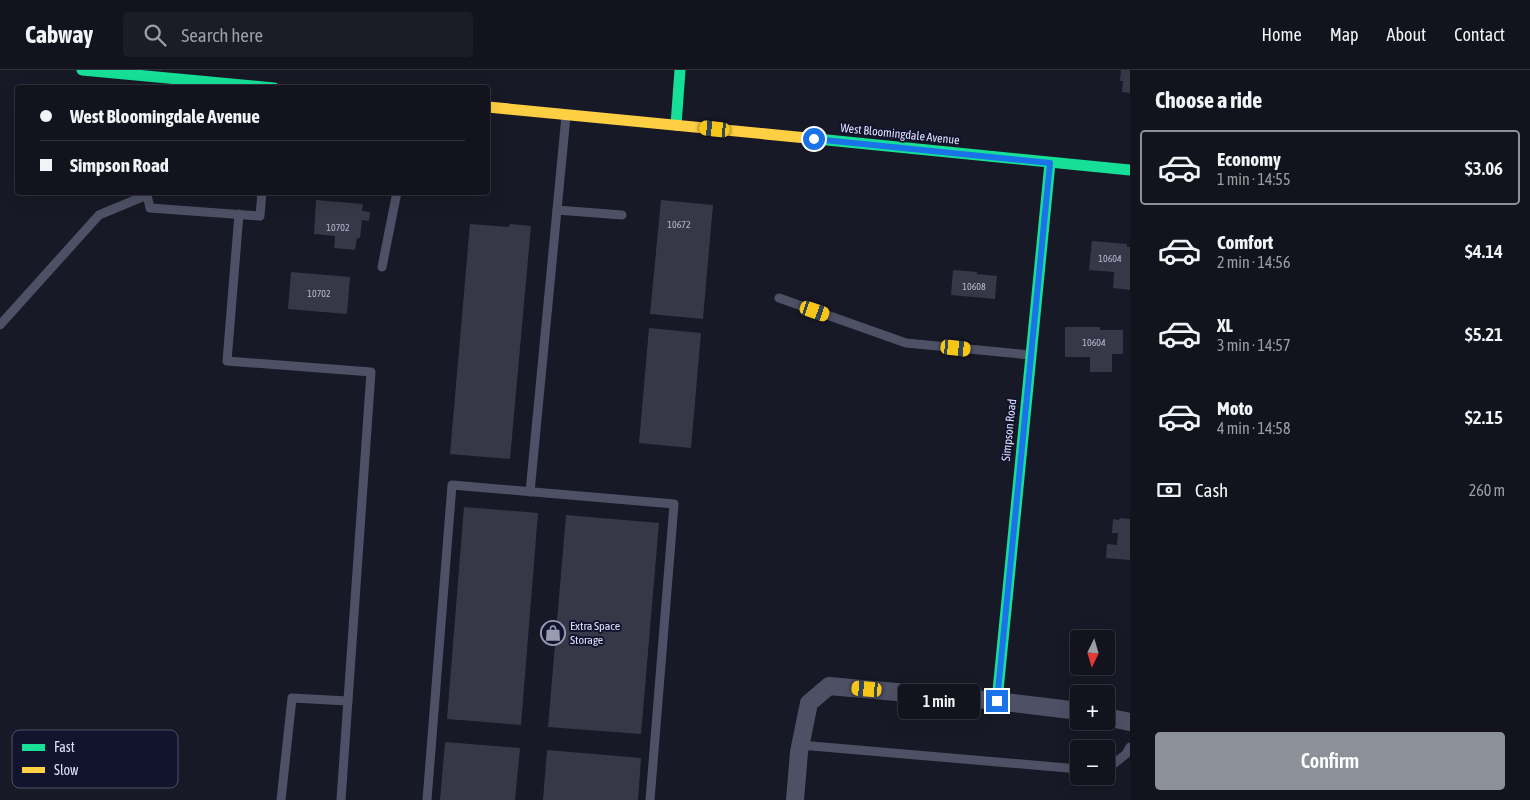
<!DOCTYPE html>
<html lang="en">
<head>
<meta charset="utf-8">
<style>
	:root { --surface:#12131c; --page:#1b1c25; --text:#f1f3f6; --muted:#9c9ea3; --line:#31323b; --accent:#8c9099 }
	body { margin:0; font-family:"Asap Condensed",sans-serif; background:var(--page); color:var(--text); height:100vh; display:flex; flex-direction:column; font-size:19px; white-space:nowrap }
	* { box-sizing:border-box; margin:0 }
	p { font-size:16px; color:var(--muted) }
	.icon { flex:none; width:28px; height:28px; fill:none; stroke:currentColor; stroke-width:2; stroke-linecap:round; stroke-linejoin:round }
	.map { position:relative; flex:1; overflow:hidden }
	.sheet { display:flex; flex-direction:column; background:var(--surface); width:400px }
	.sheet>* { flex:none }
	.hud { position:absolute; left:15px; top:15px; width:475px; height:110px; border-radius:5px; box-shadow:0 5px 20px #0002,0 0 0 1px var(--line); display:grid; align-content:center; height:110px; padding:0 25px; background:var(--surface) }
	.needle { width:32px; rotate:185deg }
	.fabs { position:absolute; left:1070px; top:560px; display:grid; gap:10px }
	.fabs a { display:grid; place-items:center; width:45px; height:45px; border-radius:5px; background:var(--surface); box-shadow:0 5px 20px #0002,0 0 0 1px var(--line); font-size:25px }
	.end { position:absolute; width:22px; height:22px; margin:-11px; border:6px solid #1a73e8; background:#fff; box-shadow:0 0 0 2px #fff }
	.from { border-radius:50% }
	.bubble { position:absolute; height:35px; border-radius:5px; background:var(--surface); box-shadow:0 5px 20px #0002,0 0 0 1px var(--line); font-size:16px; font-weight:600; line-height:35px; text-align:center }
	.car { position:absolute; width:15px; height:30px; margin:-15px -8px; border-radius:6px; box-shadow:0 0 4px 1px #0007; background:linear-gradient(#f5c518 24%,#345 0 40%,#f5c518 0 76%,#345 0 86%,#f5c518 0) }
	.hud b { display:flex; align-items:center; gap:18px; height:48px; font-size:19px }
	.hud b+b { border-top:1px solid var(--line) }
	.hud i { width:12px; height:12px; background:var(--text) }
	ul { padding:0; list-style:none }
	li { display:flex; align-items:center; gap:15px; height:75px; margin:0 10px 8px; padding:0 15px; border:2px solid transparent; border-radius:5px }
	li div { flex:1 }
	li b { display:block; font-size:19px }
	li em { font-style:normal; font-weight:600 }
	li.current { border-color:var(--accent) }
	li>.icon { width:45px; height:45px; stroke-width:1.5 }
	h2 { padding:0 25px; font-size:22px; line-height:60px }
	.pay { display:flex; align-items:center; gap:12px; height:55px; padding:0 25px; font-size:19px }
	.pay p { margin-inline-start:auto }
	.primary-button { display:flex; gap:10px; margin-top:auto; padding:10px 25px }
	.primary-button a { flex:1; height:58px; border-radius:5px; background:var(--accent); color:#fff; font-size:20px; font-weight:600; line-height:58px; text-align:center }
	header { display:flex; align-items:center; gap:30px; box-sizing:border-box; height:70px; padding:0 25px; background:var(--surface); border-bottom:1px solid var(--line) }
	header strong { font-size:24px }
	nav { display:flex; gap:28px; margin-inline-start:auto; font-size:18px }
	.search { width:350px; height:45px; background:var(--page); display:flex; align-items:center; gap:12px; box-sizing:border-box; padding:0 18px; border-radius:5px; color:var(--muted); font-size:19px }
	main { display:flex; flex:1; min-height:0 }
	.map>svg:first-child { display:block }
</style>
</head>
<body>
<header>
<strong>Cabway</strong>
<div class="search"><svg class="icon" aria-label="search" viewBox="0 0 24 24"><circle cx="10" cy="10" r="6"/><path d="M15 15l6 6"/></svg>Search here</div>
<nav><a>Home</a><a>Map</a><a>About</a><a>Contact</a></nav>
</header>
<main>
<div class="map">
<svg width="1130" height="730" viewBox="0 0 1130 730">
	<rect width="100%" height="100%" fill="#181926"/>
	<g fill="#373847">
		<path d="M 1121,0 L 1130,0 L 1130,23 L 1122,22 L 1123,11 L 1120,11 Z"/>
		<path d="M 316,130 L 363,134 L 362,141 L 370,142 L 369,151 L 362,150 L 360,168 L 357,168 L 355,180 L 334,178 L 335,166 L 314,164 Z"/>
		<path d="M 661,130 L 713,135 L 703,249 L 650,244 Z"/>
		<path d="M 470,154 L 509,157 L 510,154 L 531,156 L 510,389 L 450,384 Z"/>
		<path d="M 1092,171 L 1127,174 L 1127,177 L 1130,177 L 1130,220 L 1113,218 L 1114,202 L 1089,200 Z"/>
		<path d="M 953,200 L 977,202 L 977,204 L 997,206 L 995,229 L 951,225 Z"/>
		<path d="M 291,202 L 350,207 L 347,244 L 288,239 Z"/>
		<path d="M 1065,257 L 1100,257 L 1100,260 L 1123,260 L 1123,284 L 1112,284 L 1112,302 L 1090,302 L 1090,287 L 1065,287 Z"/>
		<path d="M 649,258 L 701,263 L 691,378 L 639,373 Z"/>
		<path d="M 464,437 L 538,443 L 521,655 L 447,649 Z"/>
		<path d="M 566,445 L 659,453 L 641,664 L 548,657 Z"/>
		<path d="M 1120,448 L 1130,449 L 1130,490 L 1106,488 L 1107,474 L 1117,475 L 1118,463 L 1112,463 L 1113,449 L 1119,450 Z"/>
		<path d="M 445,672 L 520,678 L 515,730 L 440,730 Z"/>
		<path d="M 547,680 L 641,688 L 638,730 L 543,730 Z"/>
	</g>
	<g fill="none" stroke-linecap="round" stroke-linejoin="round">
		<g stroke="#4e5166" stroke-width="9">
			<path d="M 147,125 L 150,138 L 260,146 L 262,122"/>
			<path d="M 557,140 L 622,145"/>
			<path d="M 239,144 L 227,291 L 371,302 L 341,730"/>
			<path d="M 382,197 L 397,122"/>
			<path d="M 779,228 L 906,273 L 1030,285"/>
			<path d="M 0,255 L 99,145 L 147,125 L 147,122"/>
			<path d="M 530,422 L 566,46"/>
			<path d="M 800,675 L 1079,699"/>
			<path d="M 1106,700 L 1126,684 L 1130,677"/>
			<path d="M 281,730 L 292,628 L 348,631"/>
			<path d="M 427,730 L 452,415 L 674,434 L 650,730"/>
		</g>
		<g stroke="#4e5166" stroke-width="18">
			<path d="M 1106,647 L 1130,652"/>
			<path d="M 795,730 L 799,682 L 809,633 L 829,616 L 997,631 L 1079,641"/>
		</g>
		<g stroke="#16e098" stroke-width="11">
			<path d="M 82,0 L 274,18"/>
			<path d="M 676,55 L 680,0"/>
			<path d="M 817,69 L 1130,100"/>
			<path d="M 997,631 L 1050,93"/>
		</g>
		<path stroke="#ffcf43" stroke-width="11" d="M 488,37 L 817,69"/>
	</g>
	<g fill="none" stroke-linecap="round" stroke-linejoin="round">
		<path stroke="#1a73e8" stroke-width="6" d="M 814,69 L 1050,93 L 997,631"/>
	</g>
	<defs>
		<symbol id="shop-ring" viewBox="-11 -11 22 22"><circle r="9.5" fill="#12132c" stroke="#999bb2" stroke-width="1.5"/><path d="M-5-2.5h2.3a2.7 3.5 0 0 1 5.4 0H5L5.5 6h-11ZM-1.5-2.5h3a1.5 2.3 0 0 0-3 0Z" fill="#999bb2"/></symbol>
	</defs>
	<g fill-rule="evenodd">
		<use href="#shop-ring" x="539" y="549" width="28" height="28"/>
	</g>
	<g text-anchor="middle" dominant-baseline="central" stroke-width="4" stroke-linejoin="round" paint-order="stroke">
		<g font-size="10" fill="#b4b7d0">
			<text x="679" y="154">10672</text>
			<text x="338" y="157">10702</text>
			<text x="1110" y="188">10604</text>
			<text x="974" y="216">10608</text>
			<text x="319" y="223">10702</text>
			<text x="1094" y="272">10604</text>
		</g>
		<g font-size="12" fill="#dee1fe" stroke="#12132c">
			<text transform="translate(900 64) rotate(6)">West Bloomingdale Avenue</text>
			<text transform="translate(1009 360) rotate(-84)">Simpson Road</text>
		</g>
		<g font-size="12" fill="#dee1fe" stroke="#12132c" text-anchor="start">
			<text x="570" y="556">Extra Space<tspan x="570" dy="14">Storage</tspan></text>
		</g>
	</g>
	<rect x="12" y="660" width="166" height="58" rx="8" fill="#12132c" stroke="#4f516b" stroke-width="1"/>
	<rect x="22" y="674" width="23" height="7" fill="#16e098"/>
	<rect x="22" y="697" width="23" height="6" fill="#ffcf43"/>
	<g font-size="14" fill="#dee1fe">
		<text x="54" y="682">Fast</text>
		<text x="54" y="705">Slow</text>
	</g>
</svg>
<div class="fabs">
<a><svg class="needle" viewBox="-14 -14 28 28"><path d="M0-13l5 13h-10z" fill="#e53935"/><path d="M0 13l5-13h-10z" fill="#9c9ea3"/></svg></a>
<a>+</a>
<a>−</a>
</div>
<i class="end from" style="left:814px;top:69px"></i>
<i class="end" style="left:997px;top:631px"></i>
<div class="bubble" style="left:898px;top:614px;width:82px">1 min</div>
<i class="car" style="left:715px;top:59px;rotate:276deg"></i>
<i class="car" style="left:815px;top:241px;rotate:109deg"></i>
<i class="car" style="left:956px;top:278px;rotate:96deg"></i>
<i class="car" style="left:867px;top:619px;rotate:275deg"></i>
<div class="hud">
<b><i class="from"></i>West Bloomingdale Avenue</b>
<b><i></i>Simpson Road</b>
</div>
</div>
<section class="sheet">
<h2>Choose a ride</h2>
<ul>
<li class="current"><svg class="icon" aria-label="car" viewBox="0 0 24 24"><path d="M5 17H2v-5l4-1 3-4h7l3 4 3 1v5h-3M9 17h6M6 11h13"/><circle cx="7" cy="17" r="2"/><circle cx="17" cy="17" r="2"/></svg><div><b>Economy</b><p>1 min · 14:55</p></div><em>$3.06</em></li>
<li><svg class="icon" aria-label="car" viewBox="0 0 24 24"><path d="M5 17H2v-5l4-1 3-4h7l3 4 3 1v5h-3M9 17h6M6 11h13"/><circle cx="7" cy="17" r="2"/><circle cx="17" cy="17" r="2"/></svg><div><b>Comfort</b><p>2 min · 14:56</p></div><em>$4.14</em></li>
<li><svg class="icon" aria-label="car" viewBox="0 0 24 24"><path d="M5 17H2v-5l4-1 3-4h7l3 4 3 1v5h-3M9 17h6M6 11h13"/><circle cx="7" cy="17" r="2"/><circle cx="17" cy="17" r="2"/></svg><div><b>XL</b><p>3 min · 14:57</p></div><em>$5.21</em></li>
<li><svg class="icon" aria-label="car" viewBox="0 0 24 24"><path d="M5 17H2v-5l4-1 3-4h7l3 4 3 1v5h-3M9 17h6M6 11h13"/><circle cx="7" cy="17" r="2"/><circle cx="17" cy="17" r="2"/></svg><div><b>Moto</b><p>4 min · 14:58</p></div><em>$2.15</em></li>
</ul>
<div class="pay"><svg class="icon" aria-label="cash" viewBox="0 0 24 24"><path d="M3 7h18v10H3z"/><circle cx="12" cy="12" r="2"/></svg>Cash<p>260 m</p></div>
<div class="primary-button"><a>Confirm</a></div>
</section>
</main>
</body>
</html>
